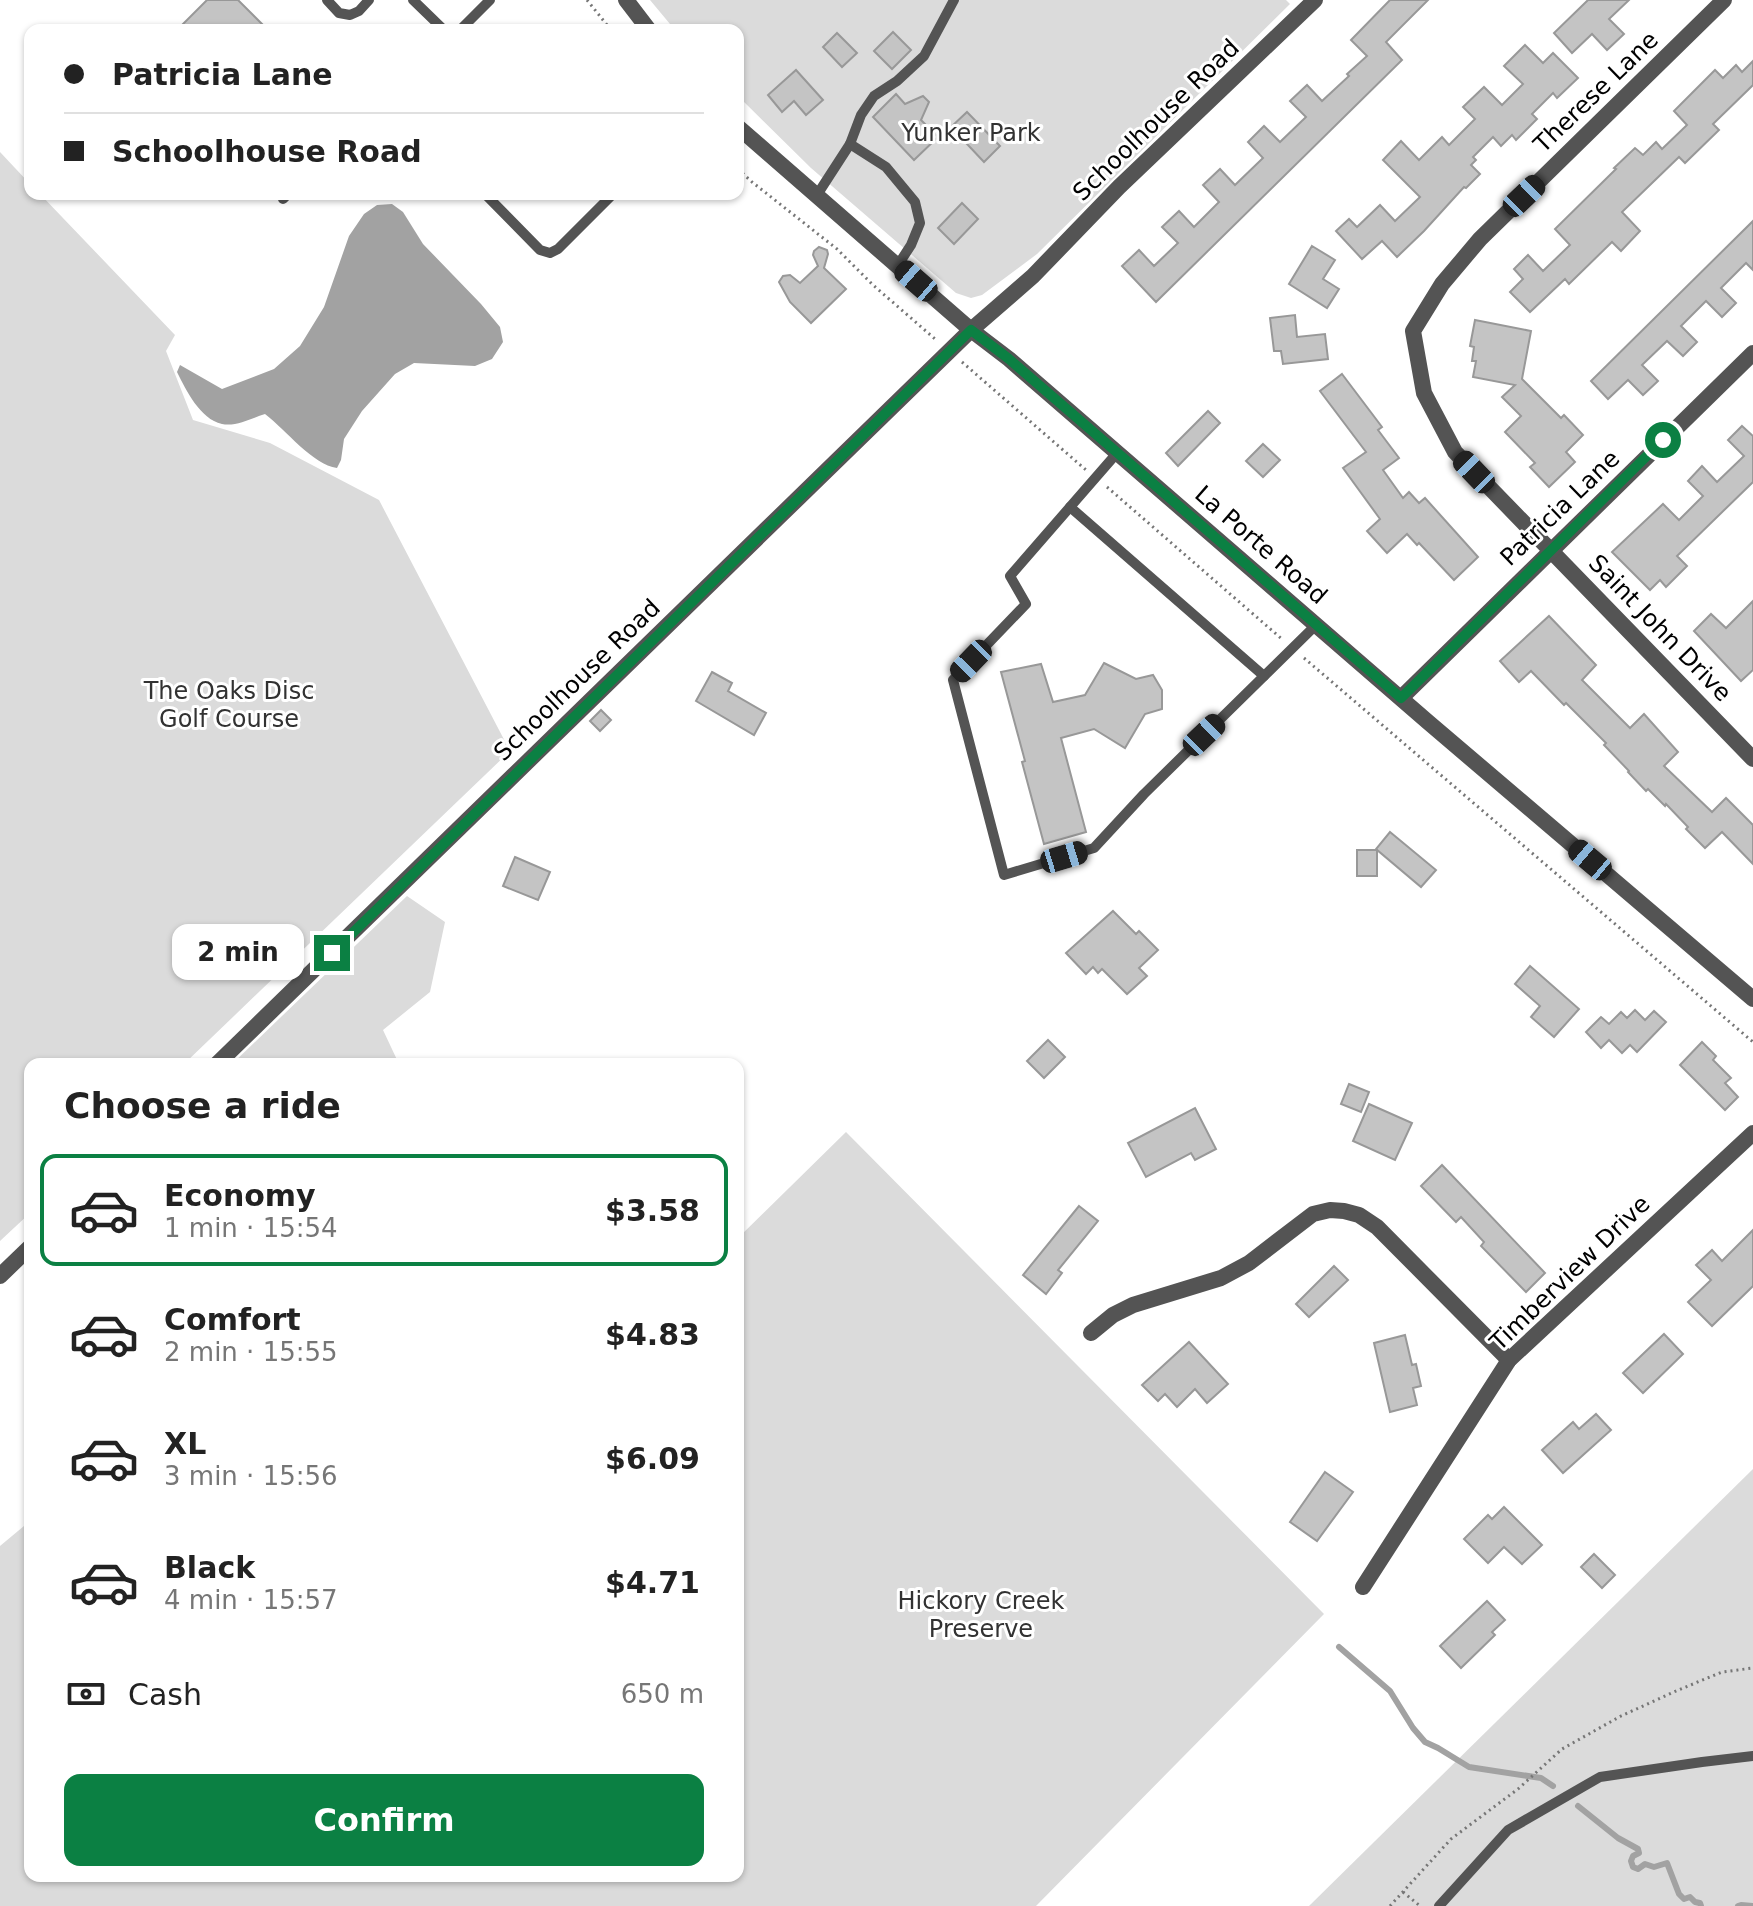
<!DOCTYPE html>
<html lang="en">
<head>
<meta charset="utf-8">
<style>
	:root { --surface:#fff; --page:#f6f6f6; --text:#222; --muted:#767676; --line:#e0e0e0; --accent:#0b8043 }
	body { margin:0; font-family:"DejaVu Sans",sans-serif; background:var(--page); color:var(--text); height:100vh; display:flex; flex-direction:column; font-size:30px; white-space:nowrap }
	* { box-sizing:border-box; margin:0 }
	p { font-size:26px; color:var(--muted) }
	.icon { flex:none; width:44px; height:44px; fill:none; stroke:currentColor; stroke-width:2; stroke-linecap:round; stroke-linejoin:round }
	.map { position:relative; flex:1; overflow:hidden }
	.panel { position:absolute; left:24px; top:1058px; width:720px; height:824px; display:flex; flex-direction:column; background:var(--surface); border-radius:16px; box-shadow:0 2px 6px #0004 }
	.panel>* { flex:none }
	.hud { position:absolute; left:24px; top:24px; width:720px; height:176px; border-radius:16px; box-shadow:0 2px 6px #0004; display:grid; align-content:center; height:176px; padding:0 40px; background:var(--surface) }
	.end { position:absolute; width:36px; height:36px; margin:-18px; border:10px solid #0b8043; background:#fff; box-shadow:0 0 0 4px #fff }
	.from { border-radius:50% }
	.bubble { position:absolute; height:56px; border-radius:16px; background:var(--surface); box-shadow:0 2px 6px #0004; font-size:26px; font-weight:700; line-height:56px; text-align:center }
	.car { position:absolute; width:24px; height:48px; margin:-24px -12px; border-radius:10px; box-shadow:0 0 6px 2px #0007; background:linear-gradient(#222 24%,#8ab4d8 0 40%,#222 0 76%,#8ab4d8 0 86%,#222 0) }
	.hud b { display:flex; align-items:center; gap:28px; height:76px; font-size:30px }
	.hud b+b { border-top:2px solid var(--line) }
	.hud i { width:20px; height:20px; background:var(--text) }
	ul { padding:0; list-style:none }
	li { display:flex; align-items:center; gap:24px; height:112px; margin:0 16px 12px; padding:0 24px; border:4px solid transparent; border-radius:16px }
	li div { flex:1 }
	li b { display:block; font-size:30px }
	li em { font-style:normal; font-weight:700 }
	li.active { border-color:var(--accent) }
	li>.icon { width:72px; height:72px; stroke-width:1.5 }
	h2 { padding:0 40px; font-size:36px; line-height:96px }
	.pay { display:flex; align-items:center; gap:20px; height:88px; padding:0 40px; font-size:30px }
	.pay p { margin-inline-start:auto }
	.primary-button { display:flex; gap:16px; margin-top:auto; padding:16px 40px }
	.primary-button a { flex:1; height:92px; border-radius:16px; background:var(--accent); color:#fff; font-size:32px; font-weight:700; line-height:92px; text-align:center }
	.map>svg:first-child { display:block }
</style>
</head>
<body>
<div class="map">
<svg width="1753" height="1906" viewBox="0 0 1753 1906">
	<rect width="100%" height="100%" fill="#fff"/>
	<g fill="#dbdbdb">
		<path d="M 650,0 L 1286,0 L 1290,4 L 1037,254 L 982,295 L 971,298 L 956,293 L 811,168 L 738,96 L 738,30 L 675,30 Z"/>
		<path d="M 0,152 L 30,184 L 30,194 L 40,194 L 175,335 L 166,351 L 193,420 L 270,443 L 379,500 L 510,751 L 184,1064 L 30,1064 L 30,1213 L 0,1241 Z"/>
		<path d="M 407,896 L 445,922 L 430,992 L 383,1030 L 399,1064 L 232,1064 Z"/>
		<path d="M 846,1132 L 1324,1614 L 1036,1906 L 0,1906 L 0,1546 L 30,1521 L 30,1876 L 738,1876 L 738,1238 Z"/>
		<path d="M 1753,1469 L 1753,1906 L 1309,1906 Z"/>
	</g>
	<path fill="#a2a2a2" d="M 392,204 L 403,212 L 423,244 L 481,304 L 500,327 L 503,342 L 492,359 L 475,366 L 414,363 L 395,374 L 362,411 L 344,439 L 341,460 L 337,468 C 313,465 286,430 265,414 C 252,418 236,427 222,424 C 200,419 186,390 177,372 L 180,365 L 222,389 L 274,369 L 300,346 L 324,307 L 349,236 L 364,214 L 377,205 Z"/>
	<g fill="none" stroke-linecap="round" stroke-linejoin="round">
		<g stroke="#a2a2a2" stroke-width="6">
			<path d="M 1339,1647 L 1390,1691 L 1413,1728 L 1425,1742 L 1438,1748 L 1469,1767 L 1541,1778 L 1553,1786"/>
			<path d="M 1578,1806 L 1618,1838 L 1638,1849 L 1639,1853 L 1633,1856 L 1631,1861 L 1633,1867 L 1638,1869 L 1645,1864 L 1654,1867 L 1667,1863 L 1679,1894 L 1684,1899 L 1690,1897 L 1695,1902 L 1700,1903 L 1701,1906"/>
			<path d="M 1738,1906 L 1741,1905 L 1753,1906"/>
		</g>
	</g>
	<g fill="#c4c4c4" stroke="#989898" stroke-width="2">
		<path d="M 207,0 L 238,0 L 268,30 L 177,30 Z"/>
		<path d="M 1390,0 L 1428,0 L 1386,42 L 1402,60 L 1156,302 L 1122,266 L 1139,250 L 1154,266 L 1178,243 L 1162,227 L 1179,211 L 1194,227 L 1219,202 L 1203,185 L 1220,169 L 1235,185 L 1263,158 L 1248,142 L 1264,126 L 1280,142 L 1306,117 L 1290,101 L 1307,85 L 1322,101 L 1349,76 L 1347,74 L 1367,56 L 1351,40 Z"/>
		<path d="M 1588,0 L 1629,0 L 1609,19 L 1624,34 L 1607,50 L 1592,34 L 1572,53 L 1554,33 Z"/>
		<path d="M 893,32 L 911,50 L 892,69 L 874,51 Z"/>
		<path d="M 837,33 L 857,53 L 842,67 L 823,47 Z"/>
		<path d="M 1525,45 L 1543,63 L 1553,53 L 1578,78 L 1557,98 L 1553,93 L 1532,114 L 1537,119 L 1516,140 L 1512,135 L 1501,146 L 1493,137 L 1473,157 L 1476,160 L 1471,165 L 1480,174 L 1466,188 L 1464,187 L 1424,231 L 1397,257 L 1382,241 L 1362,259 L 1336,231 L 1349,219 L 1357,227 L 1380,205 L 1395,221 L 1420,197 L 1383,160 L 1401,141 L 1419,160 L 1442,137 L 1449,145 L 1475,119 L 1463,107 L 1484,87 L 1502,105 L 1523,84 L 1504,66 Z"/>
		<path d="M 1753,61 L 1753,85 L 1713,124 L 1719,130 L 1685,163 L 1679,157 L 1622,212 L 1640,231 L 1621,251 L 1612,242 L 1569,284 L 1565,279 L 1530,312 L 1510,292 L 1523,279 L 1514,269 L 1528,255 L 1543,271 L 1570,245 L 1555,229 L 1616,169 L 1614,168 L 1635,148 L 1643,155 L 1656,142 L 1662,149 L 1687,125 L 1674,111 L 1715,70 L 1723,78 L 1736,65 L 1742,72 Z"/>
		<path d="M 796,70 L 823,100 L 806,115 L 794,101 L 782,112 L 768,95 Z"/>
		<path d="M 896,94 L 905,104 L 923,96 L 929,102 L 921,120 L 938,137 L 914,160 L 873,117 Z"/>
		<path d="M 967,112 L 1000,146 L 984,162 L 951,127 Z"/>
		<path d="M 962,203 L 978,219 L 954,244 L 938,228 Z"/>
		<path d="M 1753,221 L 1753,270 L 1746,263 L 1721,288 L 1736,303 L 1722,317 L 1706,301 L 1681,326 L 1697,342 L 1683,356 L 1667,341 L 1642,365 L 1658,381 L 1643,395 L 1628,380 L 1608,399 L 1591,381 Z"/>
		<path d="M 1312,246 L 1335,260 L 1323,279 L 1339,289 L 1327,308 L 1289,284 Z"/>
		<path d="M 819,247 L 827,250 L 828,254 L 824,268 L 846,289 L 811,323 L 790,302 L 779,282 L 783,276 L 790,275 L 800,283 L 818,266 L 813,255 L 814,251 Z"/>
		<path d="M 1295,315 L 1297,337 L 1325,334 L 1328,359 L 1283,364 L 1281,351 L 1274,351 L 1270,318 Z"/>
		<path d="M 1475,320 L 1531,331 L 1522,379 L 1561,418 L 1564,415 L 1583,435 L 1566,452 L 1575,462 L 1549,487 L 1530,467 L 1535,463 L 1505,432 L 1521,416 L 1502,397 L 1515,385 L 1473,377 L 1476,361 L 1472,361 L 1474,347 L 1470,346 Z"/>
		<path d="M 1342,374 L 1382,427 L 1378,430 L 1399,458 L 1383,470 L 1403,498 L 1409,492 L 1419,503 L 1425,498 L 1478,557 L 1454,580 L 1419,543 L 1417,545 L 1407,534 L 1387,553 L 1367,531 L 1380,519 L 1343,468 L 1366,452 L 1320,391 Z"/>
		<path d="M 1208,411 L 1220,423 L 1178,466 L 1166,453 Z"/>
		<path d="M 1742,426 L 1753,436 L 1753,482 L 1677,556 L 1687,566 L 1666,587 L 1660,580 L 1650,590 L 1612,552 L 1663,504 L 1679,520 L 1703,496 L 1688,481 L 1702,466 L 1717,482 L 1744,456 L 1728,440 Z"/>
		<path d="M 1263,444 L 1280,460 L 1263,477 L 1246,461 Z"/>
		<path d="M 1753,601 L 1753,670 L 1741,681 L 1694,631 L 1711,614 L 1726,628 Z"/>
		<path d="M 1549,616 L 1596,665 L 1582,680 L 1630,728 L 1644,714 L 1678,752 L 1664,766 L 1712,812 L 1726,798 L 1753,825 L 1753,864 L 1722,832 L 1705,848 L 1686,829 L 1688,827 L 1666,804 L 1665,806 L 1648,789 L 1646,791 L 1628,772 L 1629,771 L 1604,745 L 1606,743 L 1566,703 L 1564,705 L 1531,671 L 1519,682 L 1500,661 Z"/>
		<path d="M 1104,663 L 1136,679 L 1153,675 L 1162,690 L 1162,709 L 1145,714 L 1125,748 L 1094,729 L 1061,738 L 1086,832 L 1044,844 L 1022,762 L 1025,761 L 1001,672 L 1041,664 L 1053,702 L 1085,695 Z"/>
		<path d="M 712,672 L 732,683 L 728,691 L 766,713 L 754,735 L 696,701 Z"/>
		<path d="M 601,710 L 611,720 L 600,731 L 590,721 Z"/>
		<path d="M 1390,832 L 1436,870 L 1421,887 L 1376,849 Z"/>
		<rect x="1357" y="850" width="20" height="26"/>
		<path d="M 515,857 L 550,872 L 538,900 L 503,886 Z"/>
		<path d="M 1113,911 L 1136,934 L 1139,931 L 1158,950 L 1139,968 L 1147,976 L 1127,994 L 1102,969 L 1098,973 L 1093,967 L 1086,974 L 1066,953 Z"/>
		<path d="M 1530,966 L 1579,1009 L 1554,1037 L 1531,1017 L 1540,1006 L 1515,984 Z"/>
		<path d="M 1635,1010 L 1645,1020 L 1654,1011 L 1666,1022 L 1637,1052 L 1630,1045 L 1622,1053 L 1609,1040 L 1601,1048 L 1586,1032 L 1601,1017 L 1609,1024 L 1621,1012 L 1627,1018 Z"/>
		<path d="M 1048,1040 L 1065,1057 L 1044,1078 L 1027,1061 Z"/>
		<path d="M 1702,1042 L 1716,1056 L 1713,1060 L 1731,1078 L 1725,1083 L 1738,1097 L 1725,1110 L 1680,1065 Z"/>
		<path d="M 1349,1084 L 1369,1092 L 1361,1112 L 1341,1104 Z"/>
		<path d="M 1369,1104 L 1412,1123 L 1395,1160 L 1353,1141 Z"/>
		<path d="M 1195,1108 L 1216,1149 L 1195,1160 L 1191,1153 L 1146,1177 L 1128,1143 Z"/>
		<path d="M 1442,1165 L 1545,1273 L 1526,1292 L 1481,1246 L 1484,1242 L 1461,1217 L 1456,1222 L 1421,1186 Z"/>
		<path d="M 1079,1206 L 1098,1221 L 1058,1270 L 1062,1273 L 1046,1294 L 1023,1275 Z"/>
		<path d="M 1753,1230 L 1753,1286 L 1712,1326 L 1688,1302 L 1711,1280 L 1696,1265 L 1712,1250 L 1722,1261 Z"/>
		<path d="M 1334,1266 L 1348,1280 L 1309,1317 L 1296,1304 Z"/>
		<path d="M 1664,1334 L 1683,1354 L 1643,1393 L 1623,1373 Z"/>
		<path d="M 1405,1335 L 1412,1365 L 1416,1364 L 1421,1386 L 1413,1388 L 1417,1405 L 1390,1412 L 1374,1343 Z"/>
		<path d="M 1189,1342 L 1228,1384 L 1207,1403 L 1195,1389 L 1177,1407 L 1165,1394 L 1158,1401 L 1142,1385 Z"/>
		<path d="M 1596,1414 L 1611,1430 L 1563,1473 L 1542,1450 L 1573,1422 L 1579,1429 Z"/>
		<path d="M 1325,1472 L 1353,1492 L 1317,1541 L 1290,1522 Z"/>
		<path d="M 1504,1507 L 1542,1545 L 1522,1564 L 1504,1547 L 1488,1563 L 1464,1539 L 1488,1515 L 1492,1519 Z"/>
		<path d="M 1594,1554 L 1615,1575 L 1602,1588 L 1581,1567 Z"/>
		<path d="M 1487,1601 L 1505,1620 L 1492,1632 L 1495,1635 L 1461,1668 L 1440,1646 Z"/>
	</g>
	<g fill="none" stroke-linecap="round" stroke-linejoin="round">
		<g stroke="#767676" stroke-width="3" stroke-dasharray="2 4" stroke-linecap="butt">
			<path d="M 587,0 L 611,30"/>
			<path d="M 738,169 L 752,182 L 837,249 L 873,285 L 935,339"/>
			<path d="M 962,362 L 1086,470"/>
			<path d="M 1107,487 L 1283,640"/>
			<path d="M 1304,658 L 1753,1042"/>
			<path d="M 1403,1892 L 1420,1906"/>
			<path d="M 1390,1906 L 1451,1839 L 1518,1789 L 1562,1749 L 1621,1716 L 1676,1691 L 1722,1672 L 1753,1668"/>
		</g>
		<g stroke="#545454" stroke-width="10">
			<path d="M 327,0 L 339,13 L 350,15 L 359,11 L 369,0"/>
			<path d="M 413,0 L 444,30"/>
			<path d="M 460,30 L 490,0"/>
			<path d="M 850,144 L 886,167 L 915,202 L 920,223 L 911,245 L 898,265"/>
			<path d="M 485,194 L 540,250 L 550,253 L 558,249 L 613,194"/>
			<path d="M 817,195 L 850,144 L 861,115 L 874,96 L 897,81 L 924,56 L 954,0"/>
			<path d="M 283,199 L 288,194"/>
			<path d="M 1117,453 L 1010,576 L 1026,604 L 953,680 L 1004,875 L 1094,848 L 1144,794 L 1316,625"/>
			<path d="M 1070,507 L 1264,676"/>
			<path d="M 1439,1906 L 1508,1830 L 1600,1777 L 1702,1762 L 1753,1756"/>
		</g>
		<g stroke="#545454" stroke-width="16">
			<path d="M 1724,0 L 1480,239 L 1442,284 L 1413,331 L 1424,393 L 1455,452 L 1753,759"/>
			<path d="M 1401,698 L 1753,353"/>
			<path d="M 217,1064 L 971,330 L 1033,276 L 1119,187 L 1315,0"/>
			<path d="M 0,1276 L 30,1247"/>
			<path d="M 1091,1333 L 1113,1315 L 1133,1305 L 1221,1278 L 1249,1263 L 1313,1214 L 1330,1210 L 1344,1211 L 1359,1215 L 1377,1227 L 1509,1360"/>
			<path d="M 1363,1587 L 1509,1360 L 1753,1133"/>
		</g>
		<g stroke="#545454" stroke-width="16">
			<path d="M 626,0 L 649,30"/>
			<path d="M 738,127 L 971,330 L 1009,359 L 1428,722 L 1753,999"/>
		</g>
	</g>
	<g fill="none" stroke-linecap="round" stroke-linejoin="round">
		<path stroke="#0b8043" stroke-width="10" d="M 332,953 L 971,330 L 1009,359 L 1401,698 L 1663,440"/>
	</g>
	<g text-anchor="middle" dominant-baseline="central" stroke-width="6" stroke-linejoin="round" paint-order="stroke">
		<g font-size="24" fill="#000" stroke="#fff">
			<text transform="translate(1596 92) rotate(-44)">Therese Lane</text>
			<text transform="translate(1156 120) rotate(-44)">Schoolhouse Road</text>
			<text transform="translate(1560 508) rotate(-44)">Patricia Lane</text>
			<text transform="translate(1261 545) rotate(41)">La Porte Road</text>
			<text transform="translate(1660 628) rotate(46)">Saint John Drive</text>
			<text transform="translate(577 680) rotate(-44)">Schoolhouse Road</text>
			<text transform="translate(1570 1273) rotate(-44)">Timberview Drive</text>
		</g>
		<g font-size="24" fill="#323232" stroke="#fff">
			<text x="971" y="133">Yunker Park</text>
			<text x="229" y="691">The Oaks Disc<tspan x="229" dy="28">Golf Course</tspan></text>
			<text x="981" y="1601">Hickory Creek<tspan x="981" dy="28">Preserve</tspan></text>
		</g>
	</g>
</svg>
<i class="end from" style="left:1663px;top:440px"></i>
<i class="end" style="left:332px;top:953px"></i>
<div class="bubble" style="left:172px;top:924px;width:132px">2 min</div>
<i class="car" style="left:1524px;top:196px;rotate:46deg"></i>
<i class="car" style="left:916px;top:281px;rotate:311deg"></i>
<i class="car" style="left:1474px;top:472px;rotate:316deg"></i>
<i class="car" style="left:971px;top:661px;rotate:224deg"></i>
<i class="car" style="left:1204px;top:735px;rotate:46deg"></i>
<i class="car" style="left:1064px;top:857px;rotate:73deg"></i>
<i class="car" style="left:1590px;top:860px;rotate:310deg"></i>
<div class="hud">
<b><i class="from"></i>Patricia Lane</b>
<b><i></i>Schoolhouse Road</b>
</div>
<section class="panel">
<h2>Choose a ride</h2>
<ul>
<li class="active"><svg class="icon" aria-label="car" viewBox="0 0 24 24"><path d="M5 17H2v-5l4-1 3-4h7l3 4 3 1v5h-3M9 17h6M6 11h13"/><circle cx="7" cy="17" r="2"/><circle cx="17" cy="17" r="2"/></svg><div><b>Economy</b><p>1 min · 15:54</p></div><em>$3.58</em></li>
<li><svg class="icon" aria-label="car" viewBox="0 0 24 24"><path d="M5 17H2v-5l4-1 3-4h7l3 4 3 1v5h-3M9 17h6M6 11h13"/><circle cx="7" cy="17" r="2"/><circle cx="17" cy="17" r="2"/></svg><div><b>Comfort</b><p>2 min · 15:55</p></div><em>$4.83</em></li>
<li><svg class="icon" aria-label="car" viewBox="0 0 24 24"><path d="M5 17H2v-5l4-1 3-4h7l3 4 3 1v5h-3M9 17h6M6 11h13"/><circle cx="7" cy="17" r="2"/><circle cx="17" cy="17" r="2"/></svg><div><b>XL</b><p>3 min · 15:56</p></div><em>$6.09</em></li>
<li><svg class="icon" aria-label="car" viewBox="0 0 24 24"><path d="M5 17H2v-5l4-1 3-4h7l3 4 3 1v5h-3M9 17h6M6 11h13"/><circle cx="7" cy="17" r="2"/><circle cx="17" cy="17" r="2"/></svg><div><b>Black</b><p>4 min · 15:57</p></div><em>$4.71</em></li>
</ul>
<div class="pay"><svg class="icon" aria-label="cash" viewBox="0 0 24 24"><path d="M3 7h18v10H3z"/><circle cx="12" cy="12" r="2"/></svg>Cash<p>650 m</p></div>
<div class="primary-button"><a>Confirm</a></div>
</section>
</div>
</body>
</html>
